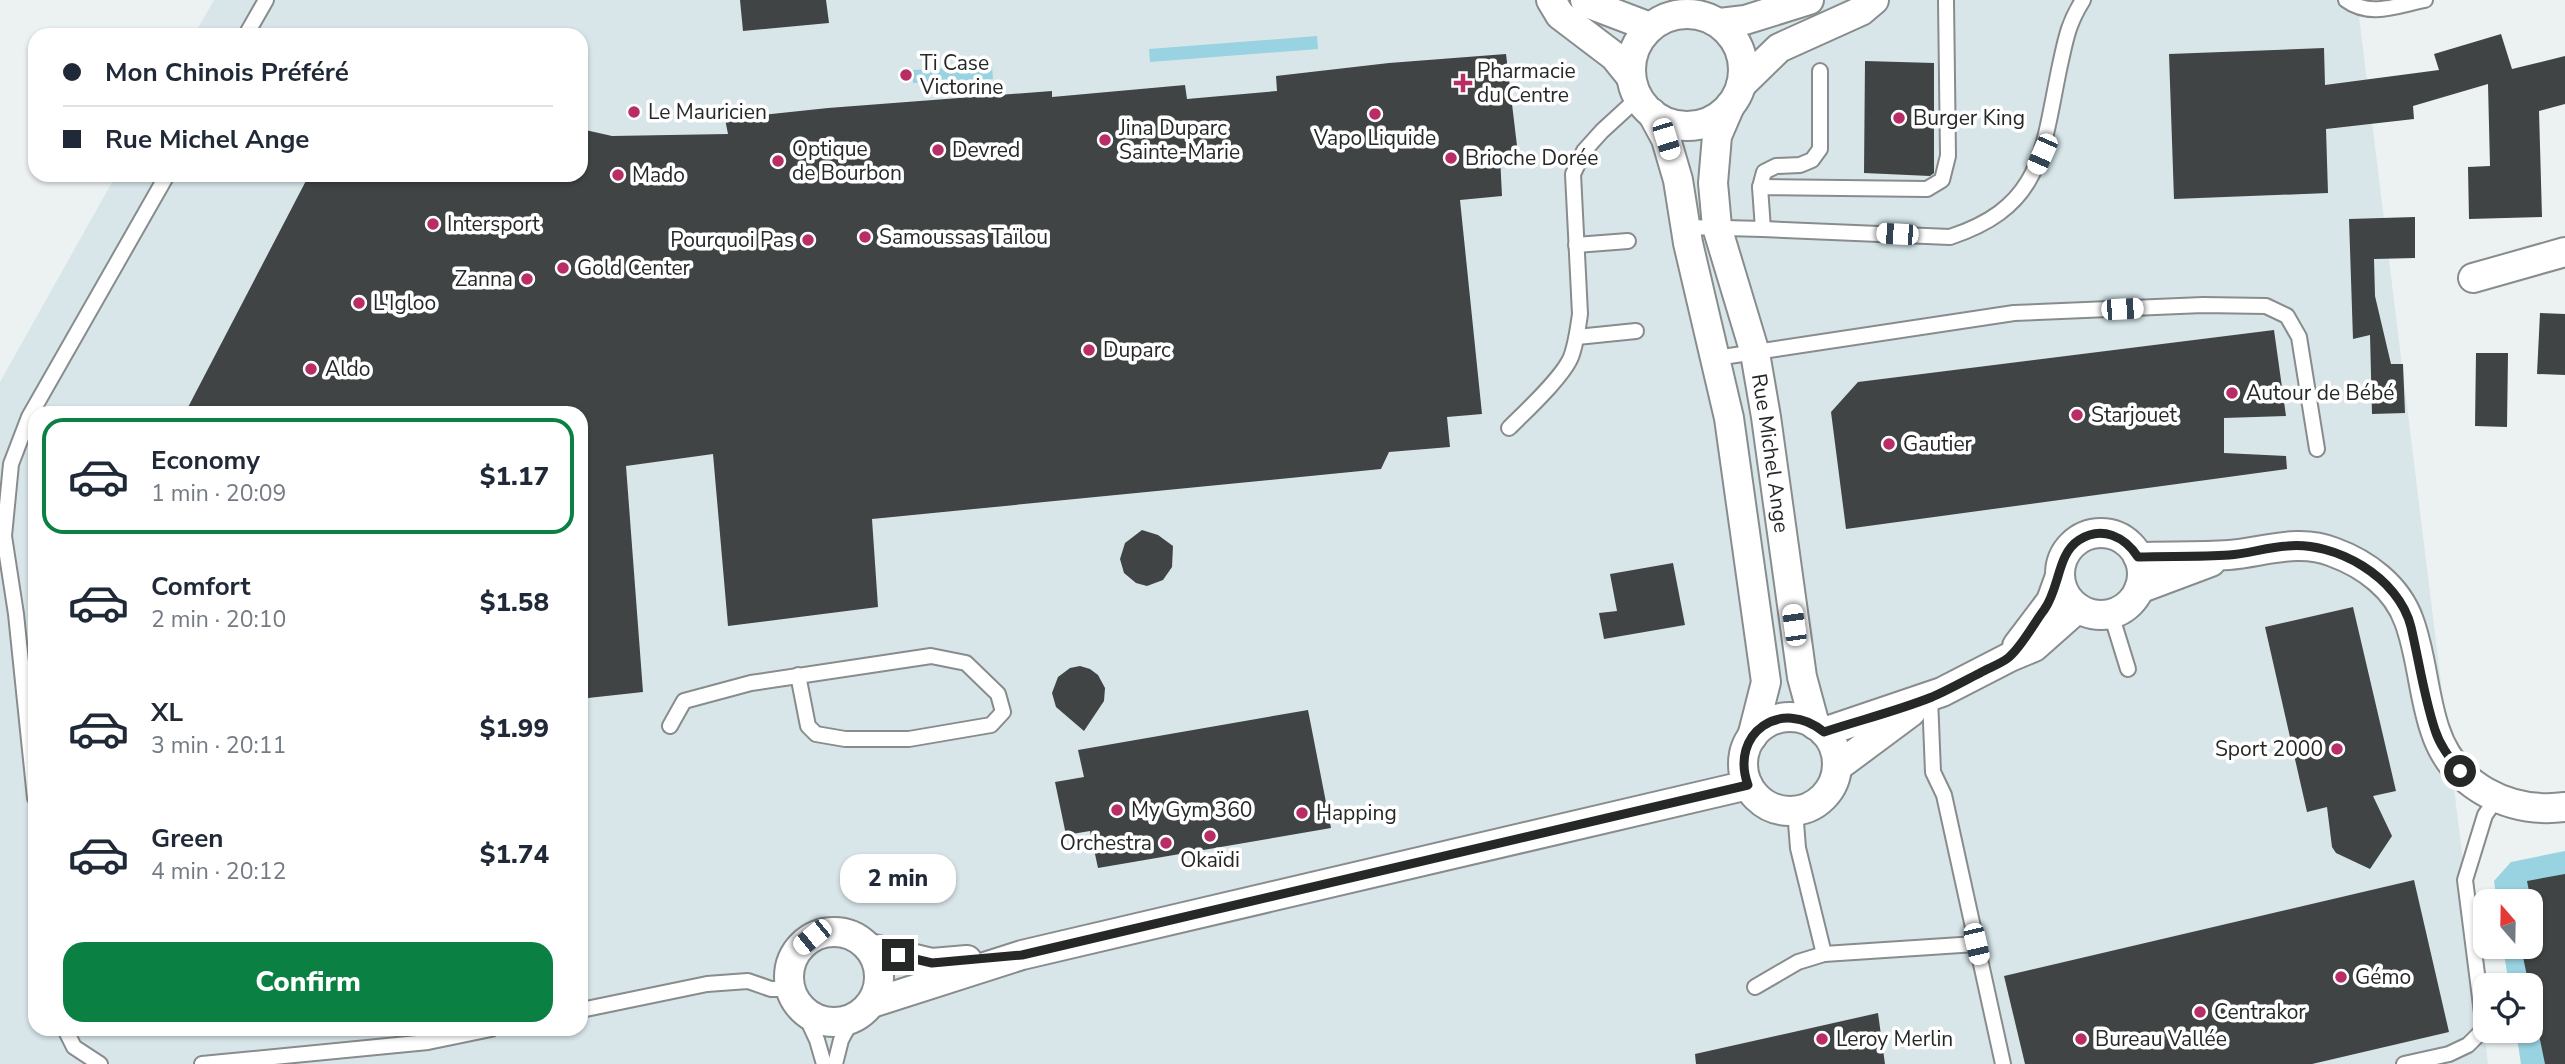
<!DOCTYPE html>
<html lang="en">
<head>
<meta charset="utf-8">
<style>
	:root { --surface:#fff; --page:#f6f6f7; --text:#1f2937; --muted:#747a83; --line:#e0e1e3; --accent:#0b8043 }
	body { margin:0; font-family:"Nunito Sans",sans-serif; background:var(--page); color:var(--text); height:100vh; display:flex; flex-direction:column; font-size:26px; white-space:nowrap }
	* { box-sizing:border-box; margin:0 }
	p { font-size:23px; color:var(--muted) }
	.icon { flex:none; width:38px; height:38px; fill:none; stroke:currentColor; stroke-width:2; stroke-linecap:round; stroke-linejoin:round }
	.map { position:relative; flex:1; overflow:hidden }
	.drawer { position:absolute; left:28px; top:406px; width:560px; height:630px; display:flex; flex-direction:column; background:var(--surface); border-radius:21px; box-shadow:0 2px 5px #0004 }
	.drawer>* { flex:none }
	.top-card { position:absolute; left:28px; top:28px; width:560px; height:154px; border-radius:21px; box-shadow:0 2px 5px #0004; display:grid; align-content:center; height:154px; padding:0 35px; background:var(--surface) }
	.needle { width:46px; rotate:340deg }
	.buttons { position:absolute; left:2473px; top:889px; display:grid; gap:14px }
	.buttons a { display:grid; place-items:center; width:70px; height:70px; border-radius:14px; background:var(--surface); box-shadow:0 2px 5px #0004; font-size:35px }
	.end { position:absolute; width:32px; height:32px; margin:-16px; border:9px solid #262828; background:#fff; box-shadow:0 0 0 4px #fff }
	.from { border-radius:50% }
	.bubble { position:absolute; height:49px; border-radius:21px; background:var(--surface); box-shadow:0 2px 5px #0004; font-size:23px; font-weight:800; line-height:49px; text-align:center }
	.car { position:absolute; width:21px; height:42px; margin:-21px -10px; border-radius:9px; box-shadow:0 0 5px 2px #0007; background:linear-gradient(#fff 24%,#345 0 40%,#fff 0 76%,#345 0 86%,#fff 0) }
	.top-card b { display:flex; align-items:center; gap:24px; height:66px; font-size:26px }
	.top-card b+b { border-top:2px solid var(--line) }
	.top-card i { width:18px; height:18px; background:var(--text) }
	ul { padding:12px 0 0; list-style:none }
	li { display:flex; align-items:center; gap:21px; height:116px; margin:0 14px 10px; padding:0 21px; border:4px solid transparent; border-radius:21px }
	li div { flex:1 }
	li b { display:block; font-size:26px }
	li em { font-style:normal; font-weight:800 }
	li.active { border-color:var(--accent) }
	li>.icon { width:63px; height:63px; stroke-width:1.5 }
	.action { display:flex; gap:14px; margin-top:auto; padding:14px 35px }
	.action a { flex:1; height:80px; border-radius:21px; background:var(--accent); color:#fff; font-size:28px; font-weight:800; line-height:80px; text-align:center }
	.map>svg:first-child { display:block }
</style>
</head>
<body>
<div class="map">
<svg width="2565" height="1064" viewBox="0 0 2565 1064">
	<rect width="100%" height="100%" fill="#ecf1f2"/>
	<path fill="#d8e6ea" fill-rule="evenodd" d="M 214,0 L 2357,0 L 2488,1064 L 0,1064 L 0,382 L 116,175 L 581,175 L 581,35 L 194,35 ZM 35,413 L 581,413 L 581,1029 L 35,1029 Z"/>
	<g fill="#99d2e0">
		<path d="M 1317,36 L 1318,49 L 1150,62 L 1149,49 Z"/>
		<path d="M 992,66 L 993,79 L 913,83 L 912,70 Z"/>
		<path d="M 2565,851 L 2565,1064 L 2521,1064 L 2516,1031 L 2530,1031 L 2530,985 L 2509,985 L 2503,947 L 2530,947 L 2530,901 L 2497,901 L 2494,881 L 2511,862 Z"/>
	</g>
	<g fill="#404445">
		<path d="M 740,0 L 826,0 L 829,23 L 743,31 Z"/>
		<path d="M 2501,34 L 2512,69 L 2565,56 L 2565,104 L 2539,111 L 2542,217 L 2469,219 L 2468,167 L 2490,166 L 2488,84 L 2413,106 L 2414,119 L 2326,129 L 2328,193 L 2174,199 L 2169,54 L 2324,48 L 2325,85 L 2439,70 L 2434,54 Z"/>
		<path d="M 1506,54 L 1518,154 L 1500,156 L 1502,196 L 1460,200 L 1482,414 L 1447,417 L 1450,447 L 1389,452 L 1381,469 L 872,519 L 878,607 L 728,626 L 713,454 L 626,466 L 643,692 L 588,698 L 586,683 L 581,683 L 581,413 L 185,413 L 309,175 L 581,175 L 581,129 L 612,136 L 728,134 L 725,119 L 828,108 L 1052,91 L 1052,97 L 1185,85 L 1187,99 L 1277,91 L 1276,76 L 1389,63 Z"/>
		<path d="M 1865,61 L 1934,63 L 1934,173 L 1930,176 L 1864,173 Z"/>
		<path d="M 2415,217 L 2415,258 L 2374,259 L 2375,296 L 2391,364 L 2403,364 L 2405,413 L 2372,414 L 2370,335 L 2353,339 L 2349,219 Z"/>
		<path d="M 2540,313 L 2565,314 L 2565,375 L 2537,374 Z"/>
		<path d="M 2274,330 L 2286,416 L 2224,418 L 2224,453 L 2286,456 L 2287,469 L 1846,529 L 1831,412 L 1858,382 Z"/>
		<path d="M 2476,353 L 2508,353 L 2507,427 L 2475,426 Z"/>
		<path d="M 1142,530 L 1158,535 L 1173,546 L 1172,567 L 1163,580 L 1147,586 L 1136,583 L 1124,573 L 1120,559 L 1125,543 Z"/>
		<path d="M 1673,563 L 1685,625 L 1604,639 L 1599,613 L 1617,611 L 1610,574 Z"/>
		<path d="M 2353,607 L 2396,791 L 2373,796 L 2392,836 L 2370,869 L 2336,853 L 2332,847 L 2327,807 L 2307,812 L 2265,627 Z"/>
		<path d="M 1080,666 L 1090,669 L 1098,675 L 1105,688 L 1104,701 L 1084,731 L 1056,707 L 1052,693 L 1058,677 L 1070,668 Z"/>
		<path d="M 1308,710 L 1331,828 L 1098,868 L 1090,831 L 1066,835 L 1055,782 L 1084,777 L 1078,750 Z"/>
		<path d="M 2565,874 L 2565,1064 L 2545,1064 L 2521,947 L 2530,947 L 2530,932 L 2537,931 L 2527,881 Z"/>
		<path d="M 2414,880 L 2449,1032 L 2312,1064 L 2025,1064 L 2004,976 Z"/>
		<path d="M 1878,1013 L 1885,1064 L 1696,1064 L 1695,1054 Z"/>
	</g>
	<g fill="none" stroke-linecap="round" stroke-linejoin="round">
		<defs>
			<g id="lane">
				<path d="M 2346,0 C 2370,18 2399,5 2425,0"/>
				<path d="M 246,35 L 266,0"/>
				<path d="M 1760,187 L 1764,172 L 1776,166 L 1800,165 L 1812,160 L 1820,149 L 1820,71"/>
				<path d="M 1686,227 L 1763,229 L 1760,187 L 1927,189 L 1942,180 L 1948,156 L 1946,0"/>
				<path d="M 1763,229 L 1950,237 C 2044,206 2042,150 2060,65 C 2066,38 2068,24 2083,0"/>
				<path d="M 1576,245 L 1628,241"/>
				<path d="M 1577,337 L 1636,331"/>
				<path d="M 1716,358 L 2014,313 L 2203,305 L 2266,306 L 2287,316 L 2299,337 L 2317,449"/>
				<path d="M 1509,428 C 1525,412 1563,377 1571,357 C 1576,344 1578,328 1580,314 L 1573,174 L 1584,151 L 1602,131 L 1638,98"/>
				<path d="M 2111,614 L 2128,669"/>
				<path d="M 1930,698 L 1933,772 L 1944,795 L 2003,1064"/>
				<path d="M 670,726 L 684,701 L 751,683 L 931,656 L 966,663 L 998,694 L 1003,712 L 991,725 L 909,739 L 845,739 L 816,734 L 808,726 L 798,675"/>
				<path d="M 35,798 L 16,614 L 4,536 L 11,464 L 29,417 L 167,175"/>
				<path d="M 1824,954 L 1976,944"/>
				<path d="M 1755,987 L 1798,962 L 1824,954 L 1798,848 L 1795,810"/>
				<path d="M 581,1010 L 707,984 L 748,981 L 771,989 L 790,989"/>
				<path d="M 804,1012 L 817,1040 L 824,1064"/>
				<path d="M 65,1029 L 74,1047 L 100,1064"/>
				<path d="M 202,1064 L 428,1042 L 491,1029"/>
				<path d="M 835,1064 L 841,1040 L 853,1018"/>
				<path d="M 2404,1064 L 2449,1054 L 2468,1045 L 2484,1029 L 2465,880 L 2485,815 L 2497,798"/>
			</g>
			<g id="street">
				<path d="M 1551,0 L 1560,15 L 1614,56 L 1631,77"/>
				<path d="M 1585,0 L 1592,5 L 1650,27"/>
				<circle cx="1687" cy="70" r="56"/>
				<path d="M 1720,23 L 1745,20 L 1809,0"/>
				<path d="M 1741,85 L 1779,48 L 1861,11 L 1874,0"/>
				<path id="s1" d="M 1730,106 L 1717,136 L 1713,183 L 1717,227 L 1755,353 L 1766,417 L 1802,677 L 1815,725"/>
				<path d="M 1652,113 L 1666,139 L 1678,180 L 1688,243 L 1729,418 L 1766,682 L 1752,737"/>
				<path d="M 2473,278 L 2565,252"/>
				<circle cx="2101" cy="574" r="41"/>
				<path d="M 2138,557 C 2168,556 2199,557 2229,555 C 2264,552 2299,538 2333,552 C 2366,564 2397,587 2409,621 C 2422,656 2423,695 2435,730 C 2453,786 2509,814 2565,807"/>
				<path d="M 2139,589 L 2211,562"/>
				<path d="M 2017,646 L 2051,601 L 2060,576"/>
				<circle cx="1790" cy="764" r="47"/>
				<path d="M 1824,732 L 1942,692 L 2010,657 L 2034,647 L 2078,608"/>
				<path d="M 1837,767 L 1911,712"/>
				<circle cx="834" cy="977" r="45"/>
				<path d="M 870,948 L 932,963 L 967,960"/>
				<path d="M 872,1003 L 1022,955 L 1748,785"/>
			</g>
		</defs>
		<use href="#lane" stroke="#888c8d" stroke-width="18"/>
		<use href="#street" stroke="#888c8d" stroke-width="32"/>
		<use href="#lane" stroke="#fff" stroke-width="14"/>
		<use href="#street" stroke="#fff" stroke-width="28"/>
	</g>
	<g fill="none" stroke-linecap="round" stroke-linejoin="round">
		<path stroke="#262828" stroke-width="9" d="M 898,955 L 932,963 L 1022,955 L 1748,785 C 1729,733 1782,697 1824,732 C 1860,720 1897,711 1932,697 C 1948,690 1964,681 1980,673 C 1989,668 2000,664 2008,658 C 2021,648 2034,623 2044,610 C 2060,588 2057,554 2079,540 C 2102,525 2125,537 2138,557 C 2168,556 2199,557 2229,555 C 2248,554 2267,547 2287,546 C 2335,541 2399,577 2411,627 C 2419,661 2424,697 2435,730 C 2440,746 2450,758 2460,771"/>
	</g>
	<g fill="#b82d65" stroke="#fff" stroke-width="2.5">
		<circle cx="906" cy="75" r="7"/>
		<path d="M1459.5 72.5h7v7h7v7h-7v7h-7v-7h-7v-7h7z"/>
		<circle cx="634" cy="112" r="7"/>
		<circle cx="1375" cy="114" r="7"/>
		<circle cx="1899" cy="118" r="7"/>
		<circle cx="1105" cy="140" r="7"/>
		<circle cx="938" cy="150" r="7"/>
		<circle cx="1451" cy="158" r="7"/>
		<circle cx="778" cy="161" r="7"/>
		<circle cx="618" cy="175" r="7"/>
		<circle cx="433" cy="224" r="7"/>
		<circle cx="865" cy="237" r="7"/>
		<circle cx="808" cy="240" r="7"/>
		<circle cx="563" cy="268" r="7"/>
		<circle cx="527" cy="279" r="7"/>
		<circle cx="359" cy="303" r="7"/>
		<circle cx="1089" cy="350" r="7"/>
		<circle cx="311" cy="369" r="7"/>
		<circle cx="2232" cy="393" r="7"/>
		<circle cx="2077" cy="415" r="7"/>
		<circle cx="1889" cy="444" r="7"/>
		<circle cx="2337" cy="749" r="7"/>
		<circle cx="1117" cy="810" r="7"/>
		<circle cx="1302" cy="813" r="7"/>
		<circle cx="1210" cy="836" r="7"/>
		<circle cx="1166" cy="843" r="7"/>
		<circle cx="2341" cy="977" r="7"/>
		<circle cx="2200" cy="1012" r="7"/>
		<circle cx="1822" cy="1039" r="7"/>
		<circle cx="2081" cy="1039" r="7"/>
	</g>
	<g text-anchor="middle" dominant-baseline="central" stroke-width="7" stroke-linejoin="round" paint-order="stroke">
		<g font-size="21" fill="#262828" stroke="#fff" text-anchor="start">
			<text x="920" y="63">Ti Case<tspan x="920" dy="24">Victorine</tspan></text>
			<text x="1477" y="71">Pharmacie<tspan x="1477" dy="24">du Centre</tspan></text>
			<text x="648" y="112">Le Mauricien</text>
			<text x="1913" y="118">Burger King</text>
			<text x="1119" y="128">Jina Duparc<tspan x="1119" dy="24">Sainte-Marie</tspan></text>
			<text x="1375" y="138" text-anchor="middle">Vapo Liquide</text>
			<text x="792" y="149">Optique<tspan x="792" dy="24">de Bourbon</tspan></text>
			<text x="952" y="150">Devred</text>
			<text x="1465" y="158">Brioche Dorée</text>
			<text x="632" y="175">Mado</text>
			<text x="447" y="224">Intersport</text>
			<text x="879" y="237">Samoussas Taïlou</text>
			<text x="794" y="240" text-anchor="end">Pourquoi Pas</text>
			<text x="577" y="268">Gold Center</text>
			<text x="513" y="279" text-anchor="end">Zanna</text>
			<text x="373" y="303">L'Igloo</text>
			<text x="1103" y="350">Duparc</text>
			<text x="325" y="369">Aldo</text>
			<text x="2246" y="393">Autour de Bébé</text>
			<text x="2091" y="415">Starjouet</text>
			<text x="1903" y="444">Gautier</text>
			<text x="2323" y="749" text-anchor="end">Sport 2000</text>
			<text x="1131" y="810">My Gym 360</text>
			<text x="1316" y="813">Happing</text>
			<text x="1152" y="843" text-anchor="end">Orchestra</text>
			<text x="1210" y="860" text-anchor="middle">Okaïdi</text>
			<text x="2355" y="977">Gémo</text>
			<text x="2214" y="1012">Centrakor</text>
			<text x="1836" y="1039">Leroy Merlin</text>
			<text x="2095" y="1039">Bureau Vallée</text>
		</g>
		<g font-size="21" fill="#262828" stroke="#fff">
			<text stroke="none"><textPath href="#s1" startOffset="357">Rue Michel Ange</textPath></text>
		</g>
	</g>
</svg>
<div class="buttons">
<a><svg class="needle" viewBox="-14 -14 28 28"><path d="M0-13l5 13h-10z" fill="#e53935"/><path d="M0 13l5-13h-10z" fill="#747a83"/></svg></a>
<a><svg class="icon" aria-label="locate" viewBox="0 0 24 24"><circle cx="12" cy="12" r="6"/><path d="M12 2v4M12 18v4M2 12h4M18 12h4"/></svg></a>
</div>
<i class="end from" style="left:2460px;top:771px"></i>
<i class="end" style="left:898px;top:955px"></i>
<div class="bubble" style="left:840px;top:854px;width:116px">2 min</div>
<i class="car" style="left:1666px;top:139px;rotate:163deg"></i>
<i class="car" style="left:2042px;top:154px;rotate:204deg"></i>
<i class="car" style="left:1897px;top:234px;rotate:273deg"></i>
<i class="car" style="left:2122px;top:309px;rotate:87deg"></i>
<i class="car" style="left:1794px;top:625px;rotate:352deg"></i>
<i class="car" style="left:812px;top:937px;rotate:231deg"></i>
<i class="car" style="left:1976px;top:944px;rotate:167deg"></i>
<div class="top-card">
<b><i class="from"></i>Mon Chinois Préféré</b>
<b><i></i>Rue Michel Ange</b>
</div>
<section class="drawer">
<ul>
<li class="active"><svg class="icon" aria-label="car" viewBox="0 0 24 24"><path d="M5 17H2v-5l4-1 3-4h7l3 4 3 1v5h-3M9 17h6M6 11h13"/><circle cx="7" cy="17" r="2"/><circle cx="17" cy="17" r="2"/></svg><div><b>Economy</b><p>1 min · 20:09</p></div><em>$1.17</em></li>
<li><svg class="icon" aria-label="car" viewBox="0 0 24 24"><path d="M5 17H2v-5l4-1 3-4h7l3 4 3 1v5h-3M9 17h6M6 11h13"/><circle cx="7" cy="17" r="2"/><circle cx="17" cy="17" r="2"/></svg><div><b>Comfort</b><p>2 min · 20:10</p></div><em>$1.58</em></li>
<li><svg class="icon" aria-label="car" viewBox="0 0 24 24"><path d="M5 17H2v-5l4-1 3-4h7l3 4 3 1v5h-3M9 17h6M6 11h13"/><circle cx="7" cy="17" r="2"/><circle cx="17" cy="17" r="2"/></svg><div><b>XL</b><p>3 min · 20:11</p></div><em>$1.99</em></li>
<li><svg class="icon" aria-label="car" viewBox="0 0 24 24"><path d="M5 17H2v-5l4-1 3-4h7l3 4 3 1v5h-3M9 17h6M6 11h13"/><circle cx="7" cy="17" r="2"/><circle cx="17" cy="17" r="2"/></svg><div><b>Green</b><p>4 min · 20:12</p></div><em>$1.74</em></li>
</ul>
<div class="action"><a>Confirm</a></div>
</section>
</div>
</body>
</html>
